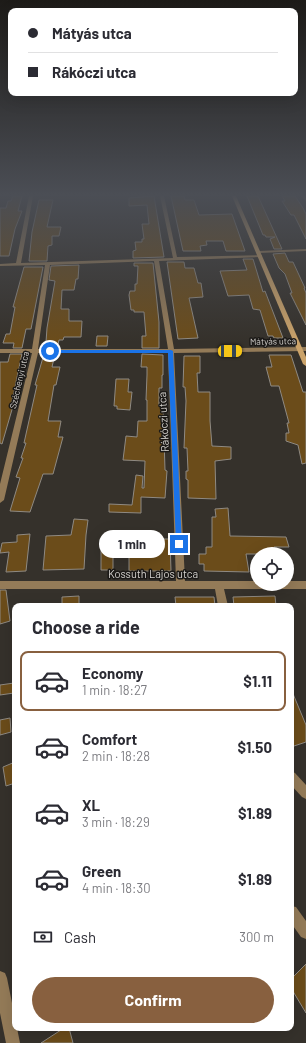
<!DOCTYPE html>
<html lang="en">
<head>
<meta charset="utf-8">
<style>
	:root { --surface:#fff; --page:#f2f2f3; --text:#2b2b33; --muted:#7c7c81; --line:#e1e1e2; --accent:#88603f }
	body { margin:0; font-family:Barlow,sans-serif; background:var(--page); color:var(--text); height:100vh; display:flex; flex-direction:column; font-size:15px; white-space:nowrap }
	* { box-sizing:border-box; margin:0 }
	p { font-size:13px; color:var(--muted) }
	.icon { flex:none; width:22px; height:22px; fill:none; stroke:currentColor; stroke-width:2; stroke-linecap:round; stroke-linejoin:round }
	.map { position:relative; flex:1; overflow:hidden }
	.panel { position:absolute; left:12px; top:603px; width:282px; height:428px; display:flex; flex-direction:column; background:var(--surface); border-radius:8px; box-shadow:0 4px 16px #0002 }
	.panel>* { flex:none }
	.hud { position:absolute; left:8px; top:8px; width:290px; height:88px; border-radius:8px; box-shadow:0 4px 16px #0002; display:grid; align-content:center; height:88px; padding:0 20px; background:var(--surface) }
	.buttons { position:absolute; left:250px; top:547px; display:grid; gap:8px }
	.buttons a { display:grid; place-items:center; width:44px; height:44px; border-radius:50%; background:var(--surface); box-shadow:0 4px 16px #0002; font-size:20px }
	.end { position:absolute; width:18px; height:18px; margin:-9px; border:5px solid #1a73e8; background:#fff; box-shadow:0 0 0 2px #fff }
	.from { border-radius:50% }
	.bubble { position:absolute; height:28px; border-radius:14px; background:var(--surface); box-shadow:0 4px 16px #0002; font-size:13px; font-weight:700; line-height:28px; text-align:center }
	.car { position:absolute; width:12px; height:24px; margin:-12px -6px; border-radius:5px; box-shadow:0 0 3px 1px #0007; background:linear-gradient(#f5c518 24%,#345 0 40%,#f5c518 0 76%,#345 0 86%,#f5c518 0) }
	.hud b { display:flex; align-items:center; gap:14px; height:38px; font-size:15px }
	.hud b+b { border-top:1px solid var(--line) }
	.hud i { width:10px; height:10px; background:var(--text) }
	ul { padding:0; list-style:none }
	li { display:flex; align-items:center; gap:12px; height:60px; margin:0 8px 6px; padding:0 12px; border:2px solid transparent; border-radius:8px }
	li div { flex:1 }
	li b { display:block; font-size:15px }
	li em { font-style:normal; font-weight:700 }
	li.on { border-color:var(--accent) }
	li>.icon { width:36px; height:36px; stroke-width:1.5 }
	h2 { padding:0 20px; font-size:18px; line-height:48px }
	.pay { display:flex; align-items:center; gap:10px; height:44px; padding:0 20px; font-size:15px }
	.pay p { margin-inline-start:auto }
	.action { display:flex; gap:8px; margin-top:auto; padding:8px 20px }
	.action a { flex:1; height:46px; border-radius:24px; background:var(--accent); color:#fff; font-size:16px; font-weight:700; line-height:46px; text-align:center }
	.map>svg:first-child { display:block }
</style>
</head>
<body>
<div class="map">
<svg width="306" height="1043" viewBox="0 0 306 1043">
	<rect width="100%" height="100%" fill="#35312b"/>
	<g fill="#6b4c1a" stroke="#8f8a83">
		<path d="M 13,196 L 22,196 L 18,211 L 22,211 L 15,229 L 9,256 L 0,256 L 0,208 L 6,208 L 8,201 L 11,201 Z"/>
		<path d="M 154,196 L 164,257 L 133,258 L 133,251 L 136,250 L 135,242 L 142,242 L 142,239 L 144,239 L 142,224 L 149,224 L 147,205 L 129,206 L 129,198 Z"/>
		<path d="M 171,196 L 184,196 L 185,200 L 194,200 L 199,215 L 232,214 L 245,251 L 226,251 L 223,241 L 206,241 L 207,245 L 200,246 L 201,251 L 183,251 Z"/>
		<path d="M 247,196 L 258,196 L 282,249 L 274,249 L 270,239 L 275,237 L 266,237 L 265,235 L 263,235 Z"/>
		<path d="M 282,196 L 295,196 L 303,208 L 306,214 L 306,239 L 294,215 L 291,215 L 282,201 L 285,201 Z"/>
		<path d="M 39,200 L 53,200 L 47,227 L 61,227 L 59,236 L 52,236 L 52,245 L 48,246 L 47,261 L 29,261 L 32,232 Z"/>
		<path d="M 285,253 L 289,262 L 293,262 L 305,288 L 304,288 L 306,293 L 306,325 L 290,293 L 292,293 L 285,274 L 279,268 L 273,254 Z"/>
		<path d="M 243,259 L 253,259 L 263,292 L 265,291 L 283,338 L 274,338 L 273,336 L 268,336 L 260,310 L 253,309 L 249,295 L 228,296 L 220,271 L 247,270 Z"/>
		<path d="M 167,262 L 184,262 L 185,268 L 194,268 L 198,283 L 201,283 L 203,297 L 189,298 L 198,338 L 178,339 Z"/>
		<path d="M 134,263 L 153,263 L 159,322 L 159,348 L 142,348 L 142,336 L 146,336 L 144,312 L 134,312 L 134,310 L 131,310 L 129,295 L 130,291 L 135,291 L 135,284 L 137,284 L 138,266 L 134,266 Z"/>
		<path d="M 79,265 L 78,279 L 76,279 L 74,290 L 62,290 L 61,309 L 69,309 L 69,321 L 82,321 L 81,337 L 64,337 L 63,340 L 59,340 L 57,348 L 47,348 L 48,342 L 46,342 L 47,328 L 55,281 L 49,280 L 51,266 Z"/>
		<path d="M 24,267 L 43,267 L 31,329 L 26,329 L 22,348 L 13,348 L 14,343 L 3,343 L 6,334 L 10,334 L 15,307 L 13,307 Z"/>
		<path d="M 97,336 L 108,336 L 107,346 L 96,346 Z"/>
		<path d="M 10,354 L 22,354 L 11,406 L 13,406 L 2,444 L 0,443 L 0,362 L 8,362 Z"/>
		<path d="M 44,354 L 55,354 L 52,367 L 60,367 L 56,385 L 54,385 L 48,421 L 61,421 L 58,437 L 63,437 L 53,474 L 43,474 L 30,512 L 10,511 L 20,478 L 16,477 L 23,458 L 21,458 L 26,443 L 24,443 L 37,385 L 35,385 Z"/>
		<path d="M 142,354 L 163,355 L 163,375 L 162,375 L 162,388 L 159,388 L 159,406 L 163,406 L 165,470 L 167,471 L 165,498 L 141,497 L 141,513 L 109,512 L 109,504 L 132,505 L 136,475 L 143,476 L 142,488 L 144,488 L 145,461 L 123,460 L 126,436 L 137,437 L 138,421 L 147,421 L 147,400 L 146,400 L 147,375 L 147,367 L 141,367 Z"/>
		<path d="M 269,355 L 291,355 L 303,392 L 306,392 L 306,463 L 302,464 L 298,445 L 286,441 L 286,433 L 289,433 L 287,423 L 289,423 L 279,386 L 271,386 L 266,367 L 272,367 Z"/>
		<path d="M 184,356 L 200,356 L 200,373 L 197,373 L 198,392 L 210,392 L 210,421 L 212,446 L 231,447 L 231,459 L 215,461 L 216,499 L 188,498 L 188,480 L 186,479 L 186,471 L 188,471 L 187,448 L 184,448 L 186,401 L 185,387 L 183,387 Z"/>
		<path d="M 116,379 L 129,379 L 128,392 L 132,392 L 130,410 L 117,409 L 117,406 L 114,406 Z"/>
		<path d="M 228,508 L 230,536 L 286,537 L 289,547 L 274,547 L 275,554 L 246,554 L 249,572 L 204,571 L 204,564 L 199,564 L 199,554 L 206,554 L 206,547 L 212,547 L 212,517 L 216,517 L 215,509 Z"/>
		<path d="M 74,519 L 88,520 L 86,535 L 84,569 L 43,570 L 46,536 L 71,535 Z"/>
		<path d="M 30,534 L 26,571 L 6,572 L 9,552 L 0,553 L 2,543 L 17,542 L 17,535 Z"/>
		<path d="M 133,539 L 170,539 L 171,571 L 129,571 L 129,545 L 133,545 Z"/>
		<path d="M 113,541 L 113,570 L 101,570 L 101,542 Z"/>
		<path d="M 0,590 L 6,590 L 10,621 L 0,624 Z"/>
		<path d="M 79,596 L 79,606 L 62,606 L 62,597 Z"/>
		<path d="M 275,596 L 276,606 L 234,606 L 233,597 Z"/>
		<path d="M 175,597 L 214,597 L 215,606 L 176,606 Z"/>
		<path d="M 14,683 L 14,693 L 0,695 L 0,685 Z"/>
		<path d="M 291,689 L 306,725 L 306,742 L 291,747 Z"/>
		<path d="M 10,718 L 11,732 L 0,735 L 0,720 Z"/>
		<path d="M 15,762 L 15,783 L 6,786 L 3,767 Z"/>
		<path d="M 306,964 L 306,1013 L 291,988 L 291,979 Z"/>
		<path d="M 64,1028 L 69,1028 L 73,1043 L 41,1043 Z"/>
	</g>
	<g fill="none" stroke-linecap="round" stroke-linejoin="round">
		<g fill="#947b58" fill-rule="evenodd">
			<path d="M 29,196 L 33,196 L 21,263 L 173,258 L 160,196 L 164,196 L 177,257 L 262,255 L 262,257 L 260,257 L 159,261 L 174,349 L 306,347 L 306,351 L 174,353 L 185,581 L 257,581 L 257,584 L 287,584 L 287,581 L 306,581 L 306,589 L 224,589 L 228,606 L 218,606 L 215,589 L 0,589 L 0,581 L 176,581 L 168,353 L 38,353 L 4,500 L 0,503 L 0,484 L 32,353 L 0,353 L 0,349 L 32,349 L 45,265 L 0,266 L 0,264 L 16,263 ZM 154,261 L 168,349 L 38,349 L 50,265 Z"/>
			<path d="M 301,196 L 305,196 L 306,201 Z"/>
			<path d="M 306,249 L 306,251 L 259,253 L 257,252 L 259,251 Z"/>
			<path d="M 291,771 L 295,773 L 306,785 L 306,799 L 302,797 L 291,785 Z"/>
			<path d="M 291,906 L 296,907 L 306,921 L 306,939 L 301,937 L 291,923 Z"/>
			<path d="M 0,971 L 5,973 L 7,978 L 15,1018 L 15,1028 L 17,1028 L 20,1043 L 6,1043 L 0,1013 Z"/>
		</g>
		<path fill="#cba36a" fill-rule="evenodd" d="M 232,196 L 236,196 L 306,357 L 306,366 L 303,364 Z"/>
	</g>
	<linearGradient id="sky" x2="0" y2="1"><stop stop-color="#1d1b18"/><stop offset="0.57" stop-color="#4b4e55"/><stop offset="1" stop-color="#4b4e55" stop-opacity="0"/></linearGradient>
	<rect width="306" height="342" fill="url(#sky)"/>
	<path fill="#1a73e8" d="M 49,350 L 171,350 L 173,351 L 182,546 L 177,546 L 176,544 L 168,353 L 50,353 Z"/>
	<g text-anchor="middle" dominant-baseline="central" stroke-width="3" stroke-linejoin="round" paint-order="stroke">
		<g font-size="9" fill="#d7d4d0" stroke="#1b1917">
			<text transform="translate(273 341) rotate(-1)">Mátyás utca</text>
			<text transform="translate(19 380) rotate(-77)">Széchenyi utca</text>
		</g>
		<g font-size="11" fill="#d7d4d0" stroke="#1b1917">
			<text transform="translate(163 422) rotate(-93)">Rákóczi utca</text>
			<text x="153" y="573">Kossuth Lajos utca</text>
		</g>
	</g>
</svg>
<div class="buttons">
<a><svg class="icon" aria-label="locate" viewBox="0 0 24 24"><circle cx="12" cy="12" r="6"/><path d="M12 2v4M12 18v4M2 12h4M18 12h4"/></svg></a>
</div>
<i class="end from" style="left:50px;top:351px"></i>
<i class="end" style="left:179px;top:544px"></i>
<div class="bubble" style="left:99px;top:530px;width:66px">1 min</div>
<i class="car" style="left:230px;top:351px;rotate:89deg"></i>
<div class="hud">
<b><i class="from"></i>Mátyás utca</b>
<b><i></i>Rákóczi utca</b>
</div>
<section class="panel">
<h2>Choose a ride</h2>
<ul>
<li class="on"><svg class="icon" aria-label="car" viewBox="0 0 24 24"><path d="M5 17H2v-5l4-1 3-4h7l3 4 3 1v5h-3M9 17h6M6 11h13"/><circle cx="7" cy="17" r="2"/><circle cx="17" cy="17" r="2"/></svg><div><b>Economy</b><p>1 min · 18:27</p></div><em>$1.11</em></li>
<li><svg class="icon" aria-label="car" viewBox="0 0 24 24"><path d="M5 17H2v-5l4-1 3-4h7l3 4 3 1v5h-3M9 17h6M6 11h13"/><circle cx="7" cy="17" r="2"/><circle cx="17" cy="17" r="2"/></svg><div><b>Comfort</b><p>2 min · 18:28</p></div><em>$1.50</em></li>
<li><svg class="icon" aria-label="car" viewBox="0 0 24 24"><path d="M5 17H2v-5l4-1 3-4h7l3 4 3 1v5h-3M9 17h6M6 11h13"/><circle cx="7" cy="17" r="2"/><circle cx="17" cy="17" r="2"/></svg><div><b>XL</b><p>3 min · 18:29</p></div><em>$1.89</em></li>
<li><svg class="icon" aria-label="car" viewBox="0 0 24 24"><path d="M5 17H2v-5l4-1 3-4h7l3 4 3 1v5h-3M9 17h6M6 11h13"/><circle cx="7" cy="17" r="2"/><circle cx="17" cy="17" r="2"/></svg><div><b>Green</b><p>4 min · 18:30</p></div><em>$1.89</em></li>
</ul>
<div class="pay"><svg class="icon" aria-label="cash" viewBox="0 0 24 24"><path d="M3 7h18v10H3z"/><circle cx="12" cy="12" r="2"/></svg>Cash<p>300 m</p></div>
<div class="action"><a>Confirm</a></div>
</section>
</div>
</body>
</html>
